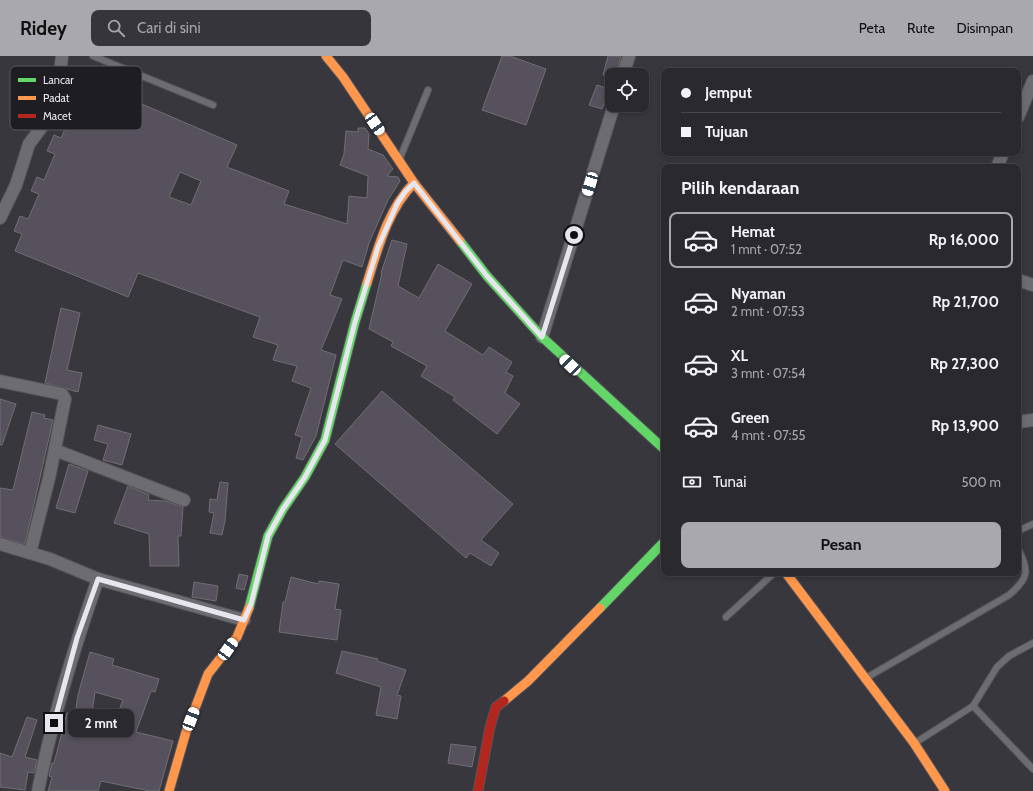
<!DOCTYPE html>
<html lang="id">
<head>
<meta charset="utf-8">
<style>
	:root { --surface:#2a292e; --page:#36353a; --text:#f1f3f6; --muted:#a5a6aa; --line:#46454a; --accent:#aaa8af }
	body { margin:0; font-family:Cabin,sans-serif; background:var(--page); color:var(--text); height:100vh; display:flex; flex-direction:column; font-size:15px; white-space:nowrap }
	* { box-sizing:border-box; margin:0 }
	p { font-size:13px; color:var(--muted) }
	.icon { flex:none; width:22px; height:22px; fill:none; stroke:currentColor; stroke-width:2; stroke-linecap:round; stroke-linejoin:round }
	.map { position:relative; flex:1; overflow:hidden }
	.details { position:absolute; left:661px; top:108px; width:360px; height:412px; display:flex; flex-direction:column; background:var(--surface); border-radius:8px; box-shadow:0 2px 6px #0003,0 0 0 1px var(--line) }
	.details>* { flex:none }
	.hud { position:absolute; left:661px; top:12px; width:360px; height:88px; border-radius:8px; box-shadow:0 2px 6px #0003,0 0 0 1px var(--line); display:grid; align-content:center; height:88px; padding:0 20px; background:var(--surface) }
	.controls { position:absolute; left:605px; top:12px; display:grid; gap:8px }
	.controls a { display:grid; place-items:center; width:44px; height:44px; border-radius:8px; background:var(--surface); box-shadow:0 2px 6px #0003,0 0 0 1px var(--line); font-size:20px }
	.end { position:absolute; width:18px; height:18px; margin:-9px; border:5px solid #e7e5ed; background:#111; box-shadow:0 0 0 2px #111 }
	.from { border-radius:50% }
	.bubble { position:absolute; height:28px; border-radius:8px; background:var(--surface); box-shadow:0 2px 6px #0003,0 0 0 1px var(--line); font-size:13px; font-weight:800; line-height:28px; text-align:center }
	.car { position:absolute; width:12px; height:24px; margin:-12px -6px; border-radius:5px; box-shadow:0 0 3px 1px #0007; background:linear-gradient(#fff 24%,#345 0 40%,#fff 0 76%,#345 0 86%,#fff 0) }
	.hud b { display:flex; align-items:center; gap:14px; height:38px; font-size:15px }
	.hud b+b { border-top:1px solid var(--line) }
	.hud i { width:10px; height:10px; background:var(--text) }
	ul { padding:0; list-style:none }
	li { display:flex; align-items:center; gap:12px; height:56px; margin:0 8px 6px; padding:0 12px; border:2px solid transparent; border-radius:8px }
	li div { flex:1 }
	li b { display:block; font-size:15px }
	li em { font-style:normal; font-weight:800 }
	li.on { border-color:var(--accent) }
	li>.icon { width:36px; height:36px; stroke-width:1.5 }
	h2 { padding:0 20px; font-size:18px; line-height:48px }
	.pay { display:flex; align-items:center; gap:10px; height:44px; padding:0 20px; font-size:15px }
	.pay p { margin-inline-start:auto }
	.action { display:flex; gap:8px; margin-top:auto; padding:8px 20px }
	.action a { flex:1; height:46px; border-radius:8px; background:var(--accent); color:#111; font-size:16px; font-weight:800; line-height:46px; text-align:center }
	header { display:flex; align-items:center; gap:24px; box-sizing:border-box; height:56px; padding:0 20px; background:var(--accent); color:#111 }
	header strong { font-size:19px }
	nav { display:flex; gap:22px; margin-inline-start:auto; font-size:14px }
	.search { width:280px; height:36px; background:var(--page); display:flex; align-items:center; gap:10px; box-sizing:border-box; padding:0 14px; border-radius:8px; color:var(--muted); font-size:15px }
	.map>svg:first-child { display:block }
</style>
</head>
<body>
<header>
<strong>Ridey</strong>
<div class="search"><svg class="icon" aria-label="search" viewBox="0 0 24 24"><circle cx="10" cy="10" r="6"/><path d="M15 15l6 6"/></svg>Cari di sini</div>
<nav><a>Peta</a><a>Rute</a><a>Disimpan</a></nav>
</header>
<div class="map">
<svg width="1033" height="735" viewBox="0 0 1033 735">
	<rect width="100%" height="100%" fill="#38373d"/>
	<g fill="#57505d" stroke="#706e73" fill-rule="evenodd">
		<path d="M 502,0 L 510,0 L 546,13 L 526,69 L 482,54 Z"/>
		<path d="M 608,0 L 621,0 L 616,19 L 603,19 Z"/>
		<path d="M 86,24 L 237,89 L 227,111 L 289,135 L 284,148 L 347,168 L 349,140 L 367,142 L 368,120 L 340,109 L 344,98 L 346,75 L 358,76 L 358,72 L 365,72 L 369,78 L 368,93 L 383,99 L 393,113 L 387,120 L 398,121 L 400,125 L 388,144 L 369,187 L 362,211 L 343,204 L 330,239 L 342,243 L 321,294 L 336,299 L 316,380 L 303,404 L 296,402 L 302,381 L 295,379 L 311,332 L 292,325 L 297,310 L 273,304 L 278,289 L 253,281 L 260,261 L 138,217 L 128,241 L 15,195 L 22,178 L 14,175 L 20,160 L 28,163 L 39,138 L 31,135 L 37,121 L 44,124 L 55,98 L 47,95 L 54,79 L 61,82 ZM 180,116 L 201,125 L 191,149 L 169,141 Z"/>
		<path d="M 597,29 L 609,33 L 602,53 L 589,49 Z"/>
		<path d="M 392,184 L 407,188 L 398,230 L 419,242 L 438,208 L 472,228 L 445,275 L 483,299 L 489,291 L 512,306 L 506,316 L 513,320 L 505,337 L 520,348 L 497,378 L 453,344 L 455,341 L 421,320 L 427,310 L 391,290 L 393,286 L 369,273 L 382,217 L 381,217 Z"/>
		<path d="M 61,252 L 80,257 L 67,314 L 82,317 L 78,336 L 45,327 Z"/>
		<path d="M 382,335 L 513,448 L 481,484 L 499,497 L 491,510 L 470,497 L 466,502 L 335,388 Z"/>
		<path d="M 0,343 L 16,348 L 2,389 L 0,389 Z"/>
		<path d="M 32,356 L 45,359 L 44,362 L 53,364 L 25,488 L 0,481 L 0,432 L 13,434 Z"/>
		<path d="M 98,369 L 131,378 L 122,409 L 103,404 L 108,388 L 94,384 Z"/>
		<path d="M 69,408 L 88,415 L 75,457 L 56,452 Z"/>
		<path d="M 220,426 L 228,427 L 225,465 L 222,479 L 210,477 L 214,457 L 209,456 L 210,443 L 217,444 Z"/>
		<path d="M 128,430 L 149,439 L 148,444 L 166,445 L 183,451 L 181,480 L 178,480 L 179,510 L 150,510 L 149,478 L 114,467 Z"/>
		<path d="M 239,518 L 248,520 L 244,534 L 236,532 Z"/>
		<path d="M 291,521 L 318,528 L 319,525 L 339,528 L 335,553 L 341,554 L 337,584 L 279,576 L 283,546 L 285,546 Z"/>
		<path d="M 194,526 L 218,530 L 216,545 L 192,541 Z"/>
		<path d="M 342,595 L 378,603 L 377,605 L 406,614 L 397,639 L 401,640 L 397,663 L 376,659 L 381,631 L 336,617 Z"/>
		<path d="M 90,596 L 114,603 L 112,609 L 159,623 L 155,636 L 151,635 L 136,676 L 173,685 L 159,735 L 150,735 L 101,725 L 98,735 L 48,735 L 52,721 L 49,720 L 52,707 L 54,707 L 67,657 L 75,659 L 78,639 ZM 95,636 L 123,644 L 113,669 L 91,663 Z"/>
		<path d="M 27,661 L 37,664 L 25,701 L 37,704 L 34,717 L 28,716 L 25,734 L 0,731 L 0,697 L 12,701 Z"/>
		<path d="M 451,688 L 476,691 L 472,711 L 448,707 Z"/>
	</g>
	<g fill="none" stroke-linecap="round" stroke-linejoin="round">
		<defs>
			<g id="lane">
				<path d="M 93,0 L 213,49"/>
				<path d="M 400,102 L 428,34"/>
				<path d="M 1018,475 L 1033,468"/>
				<path d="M 726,561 L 774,517"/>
				<path d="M 866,622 L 1009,539 C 1028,523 1030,515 1018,493"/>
				<path d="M 973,650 L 1033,713"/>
				<path d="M 915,687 L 973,650 L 997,611 L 1009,600 L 1033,587"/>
			</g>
			<g id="street">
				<path d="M 623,19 L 629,0"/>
				<path d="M 1018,61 L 1033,25"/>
				<path d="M 997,111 L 1003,97"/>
				<path d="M 0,162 L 16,129 L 29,88 L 53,56 L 57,42 L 62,0"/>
				<path d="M 1018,224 L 1033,229"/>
				<path d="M 542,281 L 614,49"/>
				<path d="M 0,325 L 62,338 L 65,343 L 49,422 L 30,497"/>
				<path d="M 1018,366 L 1033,364"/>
				<path d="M 55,394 L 184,444"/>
				<path d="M 0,488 L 50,503 L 98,523 L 244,564"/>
				<path d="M 38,735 C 52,663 74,592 98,523"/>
			</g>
			<g id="fast">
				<path d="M 460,185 L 487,220 L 542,281 L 664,393"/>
				<path d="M 249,552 L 268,480 L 283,453 L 305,421 L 325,384 L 355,266 L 367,227"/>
				<path d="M 600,552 L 664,486"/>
			</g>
			<g id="slow">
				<path d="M 326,0 L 343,21 L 414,127 L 460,185"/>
				<path d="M 367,227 C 378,192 388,153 414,127"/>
				<path d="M 786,517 L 914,687 L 945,735"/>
				<path d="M 504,645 L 528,625 L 600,552"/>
				<path d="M 169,735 L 186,676 L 208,618 L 237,581 L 249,552"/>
			</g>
			<path id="jam" d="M 478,735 L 490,671 L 496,651 L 504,645"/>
		</defs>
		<use href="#lane" stroke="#545359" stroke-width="8"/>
		<use href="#street" stroke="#545359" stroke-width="14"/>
		<use href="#fast" stroke="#545359" stroke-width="11"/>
		<use href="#slow" stroke="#545359" stroke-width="11"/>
		<use href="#jam" stroke="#545359" stroke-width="11"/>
		<use href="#lane" stroke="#6d6c71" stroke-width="6"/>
		<use href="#street" stroke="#6d6c71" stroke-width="12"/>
		<use href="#fast" stroke="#63d668" stroke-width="9"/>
		<use href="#slow" stroke="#ff974d" stroke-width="9"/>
		<use href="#jam" stroke="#b3261e" stroke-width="9"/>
	</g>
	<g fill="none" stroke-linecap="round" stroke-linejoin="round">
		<path stroke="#e7e5ed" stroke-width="5" d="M 54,667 L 77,582 L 98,523 L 244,564 L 251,548 L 268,480 L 283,453 L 305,421 L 325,384 L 355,266 L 378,191 L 397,148 L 405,136 L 414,127 L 487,220 L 542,281 L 574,179"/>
	</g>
	<rect x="10" y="10" width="132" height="64" rx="6" fill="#1e1d22" stroke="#5a595f" stroke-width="1"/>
	<rect x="18" y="22" width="18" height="4" fill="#63d668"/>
	<rect x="18" y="40" width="18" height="4" fill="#ff974d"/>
	<rect x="18" y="58" width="18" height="4" fill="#b3261e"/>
	<g font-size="11" fill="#e7e5ed">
		<text x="43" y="28">Lancar</text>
		<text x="43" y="46">Padat</text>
		<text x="43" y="64">Macet</text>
	</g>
</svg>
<div class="controls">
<a><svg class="icon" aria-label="locate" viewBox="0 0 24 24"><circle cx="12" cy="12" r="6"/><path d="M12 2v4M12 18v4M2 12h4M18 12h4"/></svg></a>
</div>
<i class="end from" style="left:574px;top:179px"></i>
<i class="end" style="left:54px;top:667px"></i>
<div class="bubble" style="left:68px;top:653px;width:66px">2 mnt</div>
<i class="car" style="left:375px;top:68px;rotate:146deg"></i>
<i class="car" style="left:590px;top:128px;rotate:197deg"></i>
<i class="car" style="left:570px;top:309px;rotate:314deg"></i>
<i class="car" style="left:228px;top:593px;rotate:36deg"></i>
<i class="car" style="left:191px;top:663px;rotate:21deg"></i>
<div class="hud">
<b><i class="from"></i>Jemput</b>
<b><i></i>Tujuan</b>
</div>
<section class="details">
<h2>Pilih kendaraan</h2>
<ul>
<li class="on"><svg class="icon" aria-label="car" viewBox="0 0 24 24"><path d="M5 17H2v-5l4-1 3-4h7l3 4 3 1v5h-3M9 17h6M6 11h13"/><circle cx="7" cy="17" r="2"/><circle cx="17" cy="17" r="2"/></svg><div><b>Hemat</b><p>1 mnt · 07:52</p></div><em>Rp 16,000</em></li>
<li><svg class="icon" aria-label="car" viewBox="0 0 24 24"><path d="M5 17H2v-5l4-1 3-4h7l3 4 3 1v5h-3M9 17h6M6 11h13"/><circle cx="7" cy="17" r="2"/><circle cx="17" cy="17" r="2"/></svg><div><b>Nyaman</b><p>2 mnt · 07:53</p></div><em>Rp 21,700</em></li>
<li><svg class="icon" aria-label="car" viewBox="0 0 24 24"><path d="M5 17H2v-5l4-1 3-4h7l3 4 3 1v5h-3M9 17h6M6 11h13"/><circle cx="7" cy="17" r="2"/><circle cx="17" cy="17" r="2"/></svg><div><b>XL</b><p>3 mnt · 07:54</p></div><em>Rp 27,300</em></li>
<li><svg class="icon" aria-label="car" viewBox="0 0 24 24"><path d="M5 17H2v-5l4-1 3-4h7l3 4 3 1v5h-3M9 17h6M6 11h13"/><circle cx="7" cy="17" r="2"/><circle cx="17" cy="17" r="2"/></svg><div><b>Green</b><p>4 mnt · 07:55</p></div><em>Rp 13,900</em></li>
</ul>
<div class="pay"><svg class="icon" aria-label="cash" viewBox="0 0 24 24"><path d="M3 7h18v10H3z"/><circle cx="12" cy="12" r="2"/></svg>Tunai<p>500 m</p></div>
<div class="action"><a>Pesan</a></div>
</section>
</div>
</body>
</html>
